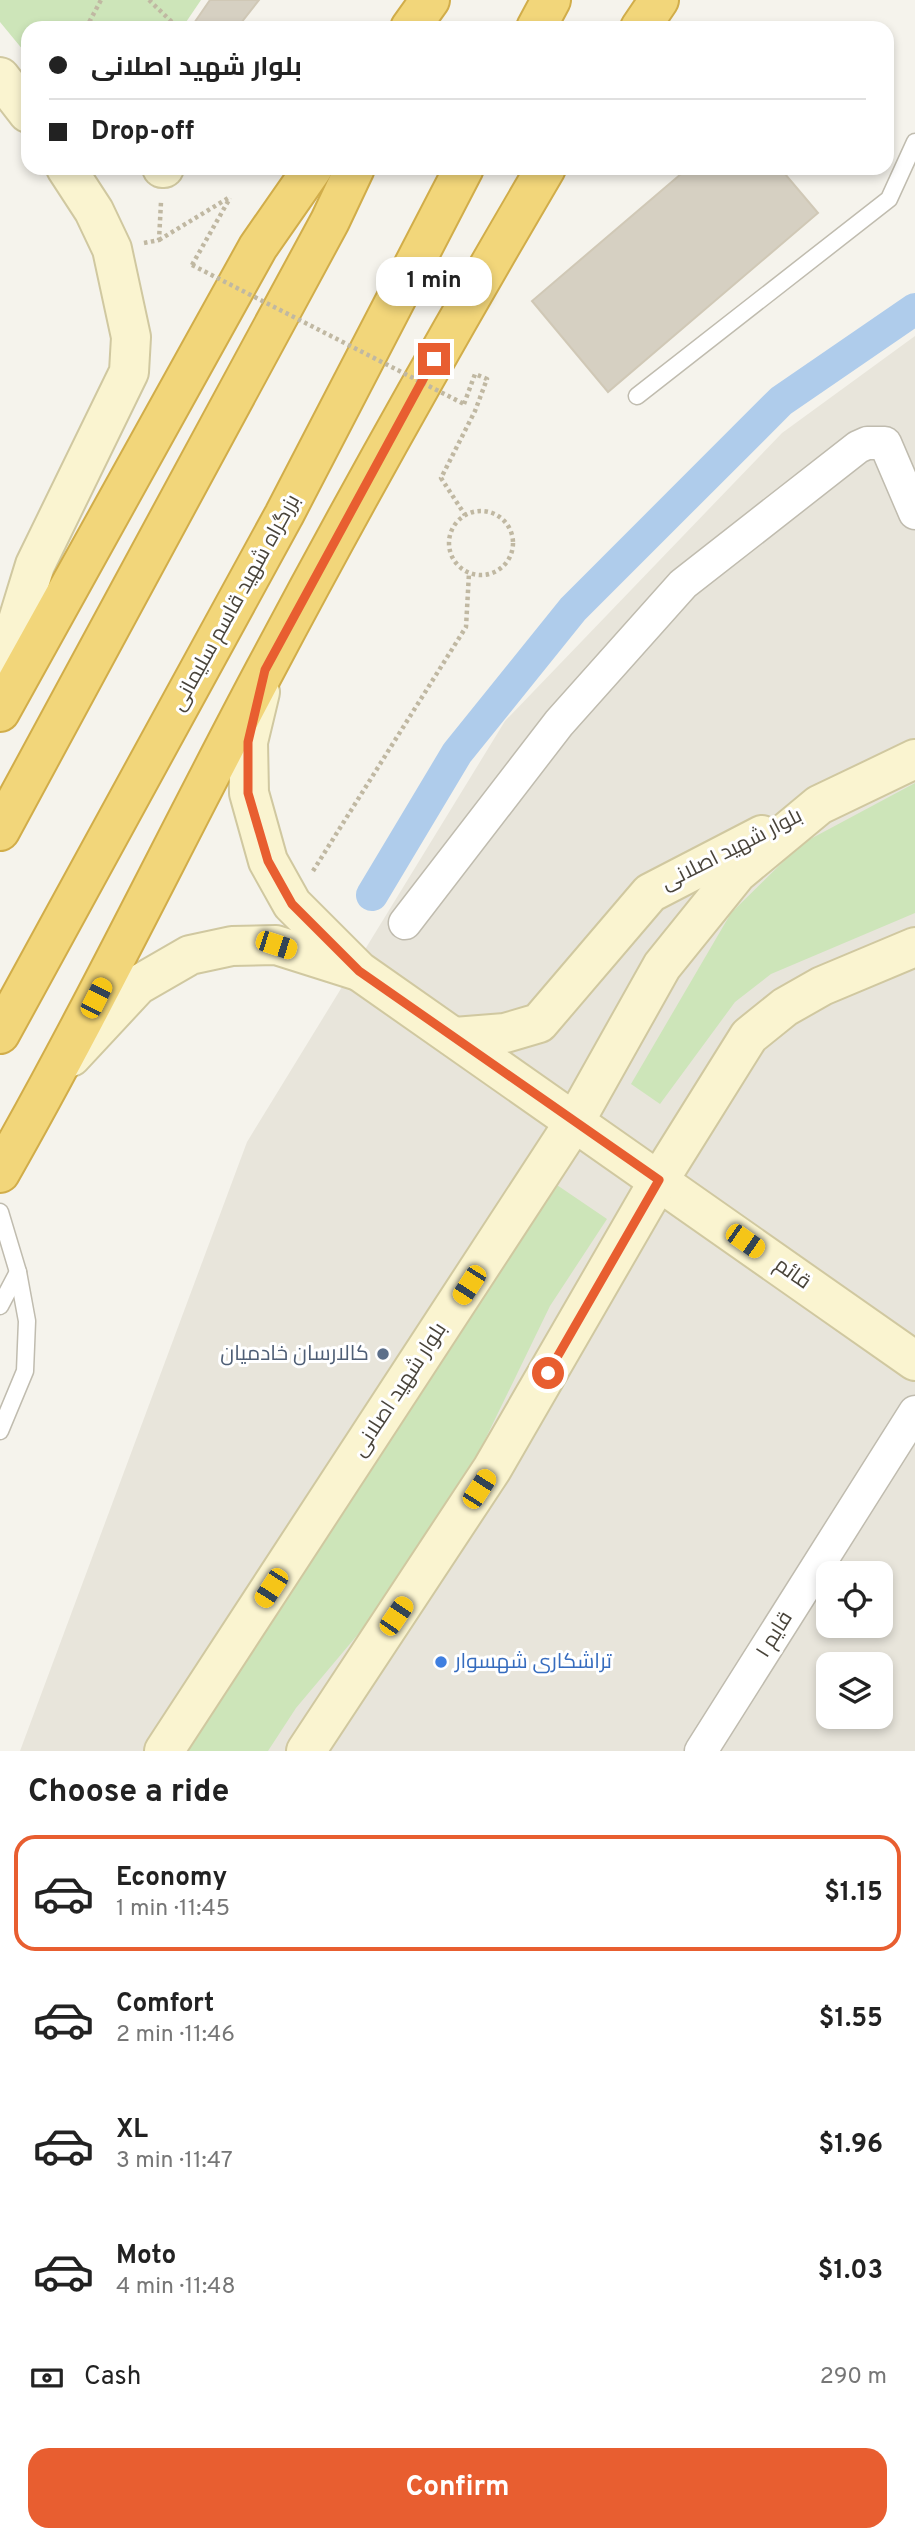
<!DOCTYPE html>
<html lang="en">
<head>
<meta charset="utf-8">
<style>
	:root { --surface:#fff; --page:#f6f6f6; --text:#222; --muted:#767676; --line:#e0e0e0; --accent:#e85e30 }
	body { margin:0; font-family:Overpass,Cairo,sans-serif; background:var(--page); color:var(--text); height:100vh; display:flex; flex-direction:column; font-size:26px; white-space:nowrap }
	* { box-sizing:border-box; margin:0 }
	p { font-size:23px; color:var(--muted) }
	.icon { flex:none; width:38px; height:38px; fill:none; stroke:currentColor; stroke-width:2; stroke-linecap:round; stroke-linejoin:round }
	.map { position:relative; height:1751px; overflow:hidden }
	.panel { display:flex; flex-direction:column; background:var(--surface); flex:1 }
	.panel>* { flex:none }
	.top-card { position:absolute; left:21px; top:21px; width:873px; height:154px; border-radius:21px; box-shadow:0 4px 10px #0003; display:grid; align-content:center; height:154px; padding:0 28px; background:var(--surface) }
	.buttons { position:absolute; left:816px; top:1561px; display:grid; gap:14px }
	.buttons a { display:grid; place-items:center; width:77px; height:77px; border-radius:14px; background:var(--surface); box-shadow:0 4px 10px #0003; font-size:35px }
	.end { position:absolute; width:32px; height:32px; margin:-16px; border:9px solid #e85e30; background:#fff; box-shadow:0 0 0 4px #fff }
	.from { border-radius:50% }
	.bubble { position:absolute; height:49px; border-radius:21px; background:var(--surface); box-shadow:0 4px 10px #0003; font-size:23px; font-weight:700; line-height:49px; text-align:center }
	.car { position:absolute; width:21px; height:42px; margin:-21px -10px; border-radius:9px; box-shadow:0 0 5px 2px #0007; background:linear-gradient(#f5c518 24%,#345 0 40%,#f5c518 0 76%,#345 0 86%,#f5c518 0) }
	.top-card b { display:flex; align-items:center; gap:24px; height:66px; font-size:26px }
	.top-card b+b { border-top:2px solid var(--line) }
	.top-card i { width:18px; height:18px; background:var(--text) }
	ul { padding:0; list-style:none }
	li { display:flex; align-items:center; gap:21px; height:116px; margin:0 14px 10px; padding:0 14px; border:4px solid transparent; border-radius:21px }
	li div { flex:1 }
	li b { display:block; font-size:26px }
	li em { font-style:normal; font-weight:700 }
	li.on { border-color:var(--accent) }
	li>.icon { width:63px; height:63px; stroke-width:1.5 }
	h2 { padding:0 28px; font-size:32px; line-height:84px }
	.pay { display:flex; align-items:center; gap:18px; height:77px; padding:0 28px; font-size:26px }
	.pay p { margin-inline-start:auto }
	.action { display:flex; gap:14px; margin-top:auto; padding:14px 28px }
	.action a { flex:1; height:80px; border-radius:21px; background:var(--accent); color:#fff; font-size:28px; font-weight:700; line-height:80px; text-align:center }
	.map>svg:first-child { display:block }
</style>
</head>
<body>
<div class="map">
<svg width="915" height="1751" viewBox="0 0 915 1751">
	<rect width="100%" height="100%" fill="#f5f3ec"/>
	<path fill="#e8e5db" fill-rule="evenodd" d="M 915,336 L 915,1751 L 20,1751 L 247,1142 L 505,721 L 782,433 ZM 828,1573 L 880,1573 L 880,1626 L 828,1626 ZM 828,1664 L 880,1664 L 880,1717 L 828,1717 Z"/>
	<g fill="#cde5b9">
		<path d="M 0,0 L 201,0 L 182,28 L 28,28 L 28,56 L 0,22 Z"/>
		<path d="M 915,783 L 915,913 L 771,974 L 735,1002 L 660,1104 L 631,1084 L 731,913 L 801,844 Z"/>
		<path d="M 554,1183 L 607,1219 L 550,1306 L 480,1450 L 386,1601 L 296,1708 L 268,1751 L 181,1751 Z"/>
	</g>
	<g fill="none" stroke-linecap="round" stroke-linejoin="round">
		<path stroke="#afcceb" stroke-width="32" d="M 372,895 L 457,753 L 573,609 L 781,401 L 915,309"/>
	</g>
	<g fill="#d6d0c2" stroke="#d0c8b6" stroke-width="2">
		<path d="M 210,0 L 259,0 L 237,28 L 196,28 L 192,26 Z"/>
		<path d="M 688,168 L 780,168 L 818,213 L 608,392 L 532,301 Z"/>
	</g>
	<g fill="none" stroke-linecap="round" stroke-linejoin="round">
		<defs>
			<g id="lane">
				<path d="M 637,396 L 889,199 L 915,142"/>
				<path d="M 0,1212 L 18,1272 L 27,1321 L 25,1371 L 0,1431"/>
				<path d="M 0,1306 L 18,1272"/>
			</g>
			<g id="street">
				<path d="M 405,923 L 559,723 L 683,584 L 858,447 L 867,443 L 885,443 L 915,513"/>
				<path d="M 701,1751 L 915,1412"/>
			</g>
			<g id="secondary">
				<path d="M 0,77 L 28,113"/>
				<path d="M 162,168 L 164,168"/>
				<path d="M 0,679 L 35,565 L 129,372 L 131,337 L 112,249 L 94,211 L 66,168"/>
				<path d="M 260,692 L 248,742 L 249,793 L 268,861 L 292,904 L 359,971 L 915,1361"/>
				<path d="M 454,1037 L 505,1033 L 539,1023 L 650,893 L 762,835"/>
				<path d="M 71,1057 L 138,985 L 190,955 L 232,946 L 276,945 L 355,970"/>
				<path d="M 164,1751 L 575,1121 L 662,966 L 737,873 L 819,805 L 915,759"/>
				<path d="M 306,1751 L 492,1469 L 659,1180 L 749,1036 L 785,1007 L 822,986 L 915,947"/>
			</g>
			<g id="highway">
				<path d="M 410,28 L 430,0"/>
				<path d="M 536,28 L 551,0"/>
				<path d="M 640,28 L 659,0"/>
				<path d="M 0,712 L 258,247 L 313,168"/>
				<path d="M 0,831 L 330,221 L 355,168"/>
				<path d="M 0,1034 L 284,515 L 464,168"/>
				<path d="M 0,1173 C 94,1008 176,837 265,670 C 355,500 449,333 546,168"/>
			</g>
		</defs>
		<use href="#lane" stroke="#c0bcaf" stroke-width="19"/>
		<use href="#street" stroke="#c0bcaf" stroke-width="35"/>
		<use href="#secondary" stroke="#d0c8a0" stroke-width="42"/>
		<use href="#highway" stroke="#d1ad4a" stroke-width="42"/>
		<g stroke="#c0b8a2" stroke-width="4.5" stroke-dasharray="3.5 3.5" stroke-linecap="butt">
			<path d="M 149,0 L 175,25"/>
			<path d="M 86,28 L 101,0"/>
			<path d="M 159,240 L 230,197"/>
			<path d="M 144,243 L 159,240 L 161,202"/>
			<path d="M 192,265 L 230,198"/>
			<path d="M 464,404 L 475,374 L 487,379 L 475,411 L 441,478 L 465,515"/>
			<circle cx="481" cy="543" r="32"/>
			<path d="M 313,871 L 466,627 L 469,573"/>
		</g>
		<use href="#lane" stroke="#fff" stroke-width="16"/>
		<use href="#street" stroke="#fff" stroke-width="32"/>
		<use href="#secondary" stroke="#faf4d0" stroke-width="38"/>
		<use href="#highway" stroke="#f2d67a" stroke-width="38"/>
		<path stroke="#c0b8a2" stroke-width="4.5" stroke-dasharray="3.5 3.5" stroke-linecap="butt" d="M 192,265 L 464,404"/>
	</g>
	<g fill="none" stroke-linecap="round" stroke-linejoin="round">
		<path stroke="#e85e30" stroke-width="9" d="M 434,359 L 265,670 L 248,742 L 248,793 L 268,861 L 292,904 L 359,971 L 659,1180 L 548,1373"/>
	</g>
	<circle fill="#5c6f8a" stroke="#fff" stroke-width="2.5" cx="383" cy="1354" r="7"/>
	<circle fill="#3f7fe0" stroke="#fff" stroke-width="2.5" cx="441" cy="1662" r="7"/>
	<g text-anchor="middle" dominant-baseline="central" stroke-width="6" stroke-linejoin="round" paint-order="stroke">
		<g font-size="21" fill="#49443a" stroke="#fff">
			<text transform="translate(236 603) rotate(-61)">بزرگراه شهید قاسم سلیمانی</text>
			<text transform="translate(732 850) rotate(-27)">بلوار شهید اصلانی</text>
			<text transform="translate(792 1274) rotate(35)">قائم</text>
			<text transform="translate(400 1390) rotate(-57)">بلوار شهید اصلانی</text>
			<text transform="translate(775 1635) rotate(-58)">قایم ۱</text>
		</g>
		<g font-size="21" fill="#4e5e75" stroke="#fff" text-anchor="end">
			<text x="369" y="1354">کالارسان خادمیان</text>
		</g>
		<g font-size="21" fill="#366cbe" stroke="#fff" text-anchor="start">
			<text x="455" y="1662">تراشکاری شهسوار</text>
		</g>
	</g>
</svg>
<div class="buttons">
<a><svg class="icon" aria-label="locate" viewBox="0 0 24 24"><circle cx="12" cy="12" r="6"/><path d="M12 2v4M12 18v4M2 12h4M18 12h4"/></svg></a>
<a><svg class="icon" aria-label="layers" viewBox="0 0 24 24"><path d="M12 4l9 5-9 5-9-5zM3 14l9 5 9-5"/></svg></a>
</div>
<i class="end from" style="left:548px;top:1373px"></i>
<i class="end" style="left:434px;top:359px"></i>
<div class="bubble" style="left:376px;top:257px;width:116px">1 min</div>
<i class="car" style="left:276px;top:945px;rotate:108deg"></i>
<i class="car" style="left:96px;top:998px;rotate:27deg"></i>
<i class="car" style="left:745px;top:1241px;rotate:125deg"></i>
<i class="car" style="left:469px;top:1285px;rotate:213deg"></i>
<i class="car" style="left:479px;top:1489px;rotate:33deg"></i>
<i class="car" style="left:271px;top:1588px;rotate:213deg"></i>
<i class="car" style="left:396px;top:1616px;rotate:34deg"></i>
<div class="top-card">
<b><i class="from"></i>بلوار شهید اصلانی</b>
<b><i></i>Drop-off</b>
</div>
</div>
<section class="panel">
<h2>Choose a ride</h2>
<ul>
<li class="on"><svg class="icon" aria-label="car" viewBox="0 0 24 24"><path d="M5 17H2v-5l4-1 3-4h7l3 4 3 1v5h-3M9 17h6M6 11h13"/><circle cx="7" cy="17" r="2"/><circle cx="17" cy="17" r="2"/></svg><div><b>Economy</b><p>1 min · 11:45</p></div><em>$1.15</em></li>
<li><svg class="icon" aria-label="car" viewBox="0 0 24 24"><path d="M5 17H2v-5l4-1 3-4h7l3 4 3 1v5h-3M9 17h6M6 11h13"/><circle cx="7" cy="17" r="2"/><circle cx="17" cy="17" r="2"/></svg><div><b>Comfort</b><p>2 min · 11:46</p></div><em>$1.55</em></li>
<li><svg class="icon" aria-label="car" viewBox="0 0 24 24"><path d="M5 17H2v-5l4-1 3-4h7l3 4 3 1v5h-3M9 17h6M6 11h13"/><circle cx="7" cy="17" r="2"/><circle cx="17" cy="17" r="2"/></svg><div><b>XL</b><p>3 min · 11:47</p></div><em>$1.96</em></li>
<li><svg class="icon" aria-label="car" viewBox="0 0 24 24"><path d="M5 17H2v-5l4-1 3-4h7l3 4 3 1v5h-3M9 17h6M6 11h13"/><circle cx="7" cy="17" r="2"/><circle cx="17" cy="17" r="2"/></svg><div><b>Moto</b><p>4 min · 11:48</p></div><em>$1.03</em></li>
</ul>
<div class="pay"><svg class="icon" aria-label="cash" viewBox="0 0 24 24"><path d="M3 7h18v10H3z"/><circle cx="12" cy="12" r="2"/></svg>Cash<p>290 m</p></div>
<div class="action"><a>Confirm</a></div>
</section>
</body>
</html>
